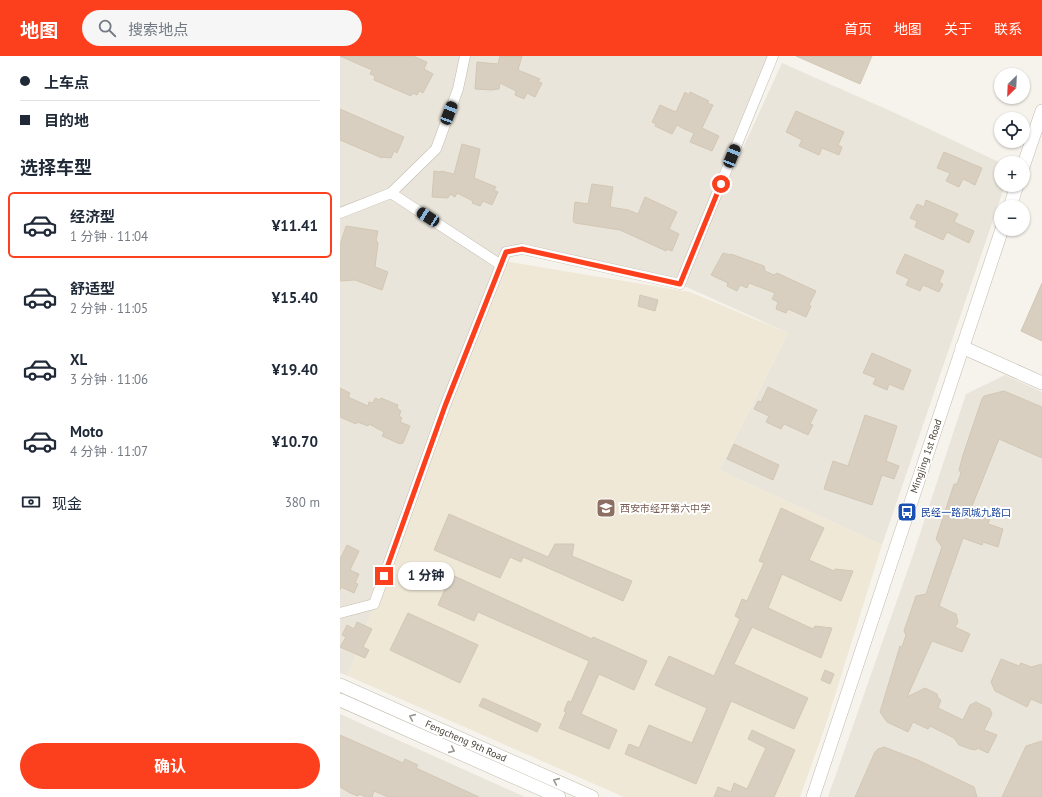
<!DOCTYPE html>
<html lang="zh">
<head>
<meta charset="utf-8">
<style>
	:root { --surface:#fff; --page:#f6f6f7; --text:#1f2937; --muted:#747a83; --line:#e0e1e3; --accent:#fc3f1d }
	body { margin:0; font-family:"PT Sans","Noto Sans SC",sans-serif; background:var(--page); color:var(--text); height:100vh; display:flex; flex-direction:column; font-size:15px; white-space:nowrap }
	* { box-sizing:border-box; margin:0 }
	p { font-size:13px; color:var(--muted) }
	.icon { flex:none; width:22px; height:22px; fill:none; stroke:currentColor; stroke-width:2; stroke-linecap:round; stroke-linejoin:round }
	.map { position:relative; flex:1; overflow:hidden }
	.sheet { display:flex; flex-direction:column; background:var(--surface); width:340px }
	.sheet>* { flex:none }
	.guide { display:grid; align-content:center; height:88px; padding:0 20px; background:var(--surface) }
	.needle { width:26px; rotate:204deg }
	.buttons { position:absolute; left:654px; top:12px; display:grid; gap:8px }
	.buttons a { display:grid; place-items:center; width:36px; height:36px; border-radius:50%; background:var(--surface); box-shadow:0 1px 3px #0004; font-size:20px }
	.end { position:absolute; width:18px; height:18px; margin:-9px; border:5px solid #fc3f1d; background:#fff; box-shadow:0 0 0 2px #fff }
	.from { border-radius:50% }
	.bubble { position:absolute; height:28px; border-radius:14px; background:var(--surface); box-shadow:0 1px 3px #0004; font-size:13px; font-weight:700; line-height:28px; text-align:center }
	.car { position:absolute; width:12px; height:24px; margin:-12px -6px; border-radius:5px; box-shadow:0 0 3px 1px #0007; background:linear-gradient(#222 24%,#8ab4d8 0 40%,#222 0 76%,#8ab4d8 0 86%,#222 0) }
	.guide b { display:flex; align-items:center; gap:14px; height:38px; font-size:15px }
	.guide b+b { border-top:1px solid var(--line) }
	.guide i { width:10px; height:10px; background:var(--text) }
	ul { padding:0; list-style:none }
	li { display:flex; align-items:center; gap:12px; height:66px; margin:0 8px 6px; padding:0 12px; border:2px solid transparent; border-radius:6px }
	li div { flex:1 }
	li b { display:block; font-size:15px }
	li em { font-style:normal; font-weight:700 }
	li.current { border-color:var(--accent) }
	li>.icon { width:36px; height:36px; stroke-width:1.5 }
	h2 { padding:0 20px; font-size:18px; line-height:48px }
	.pay { display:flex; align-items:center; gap:10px; height:44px; padding:0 20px; font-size:15px }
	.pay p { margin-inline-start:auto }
	.cta { display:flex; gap:8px; margin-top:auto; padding:8px 20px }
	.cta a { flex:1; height:46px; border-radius:24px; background:var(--accent); color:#fff; font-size:16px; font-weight:700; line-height:46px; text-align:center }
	header { display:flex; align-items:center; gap:24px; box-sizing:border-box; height:56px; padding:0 20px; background:var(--accent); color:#fff }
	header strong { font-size:19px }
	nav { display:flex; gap:22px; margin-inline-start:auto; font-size:14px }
	.search { width:280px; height:36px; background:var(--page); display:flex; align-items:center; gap:10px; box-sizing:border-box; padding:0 14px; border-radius:22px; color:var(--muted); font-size:15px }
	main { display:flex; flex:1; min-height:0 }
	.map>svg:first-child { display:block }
</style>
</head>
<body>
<header>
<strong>地图</strong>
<div class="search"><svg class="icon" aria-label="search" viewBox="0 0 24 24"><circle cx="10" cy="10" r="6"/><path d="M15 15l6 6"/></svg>搜索地点</div>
<nav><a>首页</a><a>地图</a><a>关于</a><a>联系</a></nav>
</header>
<main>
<section class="sheet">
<div class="guide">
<b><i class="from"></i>上车点</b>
<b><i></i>目的地</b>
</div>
<h2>选择车型</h2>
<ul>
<li class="current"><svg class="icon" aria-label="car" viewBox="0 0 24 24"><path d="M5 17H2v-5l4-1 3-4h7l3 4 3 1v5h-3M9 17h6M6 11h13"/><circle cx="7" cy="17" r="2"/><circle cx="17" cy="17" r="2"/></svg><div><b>经济型</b><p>1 分钟 · 11:04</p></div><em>¥11.41</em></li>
<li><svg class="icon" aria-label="car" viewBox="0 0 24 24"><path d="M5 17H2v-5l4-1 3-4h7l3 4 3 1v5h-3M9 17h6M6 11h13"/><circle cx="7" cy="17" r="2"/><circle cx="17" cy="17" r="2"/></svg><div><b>舒适型</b><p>2 分钟 · 11:05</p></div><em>¥15.40</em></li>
<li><svg class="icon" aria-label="car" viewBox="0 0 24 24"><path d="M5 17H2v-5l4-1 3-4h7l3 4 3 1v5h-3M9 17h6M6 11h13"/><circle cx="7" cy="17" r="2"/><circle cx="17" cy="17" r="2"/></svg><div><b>XL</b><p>3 分钟 · 11:06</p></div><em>¥19.40</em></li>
<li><svg class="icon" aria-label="car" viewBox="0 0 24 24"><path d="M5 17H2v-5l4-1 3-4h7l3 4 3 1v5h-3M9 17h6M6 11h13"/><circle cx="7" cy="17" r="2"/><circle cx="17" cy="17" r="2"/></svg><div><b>Moto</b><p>4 分钟 · 11:07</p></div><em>¥10.70</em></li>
</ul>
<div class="pay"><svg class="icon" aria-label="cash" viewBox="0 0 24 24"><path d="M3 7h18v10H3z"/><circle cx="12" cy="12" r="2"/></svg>现金<p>380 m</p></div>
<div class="cta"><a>确认</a></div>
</section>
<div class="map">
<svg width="702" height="741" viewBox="0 0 702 741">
	<rect width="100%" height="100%" fill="#f6f3ec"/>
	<g fill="#eae5da">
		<path d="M 0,0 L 431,0 L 345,218 L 442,7 L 555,57 L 661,107 L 661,129 L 665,129 L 542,489 L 379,414 L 448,277 L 340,228 L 175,194 L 161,209 L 8,620 L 0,617 Z"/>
		<path d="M 665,319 L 702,336 L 702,741 L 488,741 L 574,496 L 626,338 Z"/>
		<path d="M 0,658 L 185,741 L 0,741 Z"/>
	</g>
	<path fill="#efe8d6" d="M 163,205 L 350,236 L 448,277 L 379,414 L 542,489 L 486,668 L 460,741 L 284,741 L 8,620 Z"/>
	<g fill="#d8cfc1" stroke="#d3c7b4">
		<path d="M 0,0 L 73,0 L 87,6 L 84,13 L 93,18 L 83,37 L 79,35 L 77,39 L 72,37 L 71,40 L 34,24 L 35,20 L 30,18 L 32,14 Z"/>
		<path d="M 160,0 L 182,0 L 178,14 L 200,23 L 198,26 L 202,27 L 195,41 L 187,37 L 184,43 L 175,39 L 176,35 L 160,27 L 159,33 L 152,34 L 135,33 L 137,6 L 158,8 Z"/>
		<path d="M 456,0 L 532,0 L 520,28 Z"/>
		<path d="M 345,36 L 349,39 L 350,36 L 369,45 L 367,47 L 373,49 L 362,72 L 379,80 L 372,95 L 350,86 L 354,77 L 344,73 L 337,69 L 332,78 L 315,70 L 316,68 L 312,66 L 320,49 L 336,56 Z"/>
		<path d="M 0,53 L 64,81 L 57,97 L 54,95 L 51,102 L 42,101 L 42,102 L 0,84 Z"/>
		<path d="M 456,55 L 504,76 L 498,89 L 502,91 L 499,99 L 482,92 L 479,99 L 459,90 L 462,84 L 446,76 Z"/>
		<path d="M 122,88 L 140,93 L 134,122 L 156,131 L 154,134 L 158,136 L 152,149 L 143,145 L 140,150 L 132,147 L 133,145 L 117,137 L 115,141 L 110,138 L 108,142 L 92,141 L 94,115 L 101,116 L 101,115 L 114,118 Z"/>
		<path d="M 604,96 L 642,112 L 635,129 L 623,123 L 619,131 L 606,125 L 610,117 L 597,112 Z"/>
		<path d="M 252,128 L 273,131 L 270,151 L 288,154 L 298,158 L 305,141 L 337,156 L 329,173 L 339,178 L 332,195 L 327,193 L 326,195 L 280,174 L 235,167 L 233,165 L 235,146 L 248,148 Z"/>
		<path d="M 586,144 L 618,158 L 614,166 L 634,175 L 629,187 L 607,176 L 603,184 L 575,171 L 577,165 L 570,162 L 577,148 L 584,151 Z"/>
		<path d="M 6,170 L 38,175 L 36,184 L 38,187 L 35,211 L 48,216 L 42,234 L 15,224 L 0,225 L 0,189 Z"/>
		<path d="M 383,197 L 391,199 L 391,198 L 424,210 L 425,215 L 434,219 L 437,217 L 476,235 L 469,249 L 471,250 L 466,261 L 448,253 L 446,257 L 436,253 L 438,246 L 432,243 L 435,237 L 409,227 L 407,232 L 400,229 L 397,235 L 387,230 L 388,227 L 371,219 Z"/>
		<path d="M 565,198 L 604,215 L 599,226 L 603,228 L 599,236 L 583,229 L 580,235 L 566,229 L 569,223 L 556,217 Z"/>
		<path d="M 702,227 L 702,285 L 681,275 Z"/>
		<path d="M 300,239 L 318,244 L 315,255 L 298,250 Z"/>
		<path d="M 532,297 L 571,314 L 563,334 L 549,328 L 547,334 L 533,328 L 536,322 L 523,317 Z"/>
		<path d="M 428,331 L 477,354 L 470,368 L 473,369 L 468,379 L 444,368 L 441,373 L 426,366 L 429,360 L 414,353 L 418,345 L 421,346 Z"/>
		<path d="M 0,332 L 10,337 L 8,341 L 28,350 L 29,346 L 33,347 L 35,342 L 40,344 L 41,342 L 58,349 L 57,352 L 61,355 L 59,360 L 62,362 L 60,366 L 70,370 L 63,387 L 60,388 L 42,380 L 44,376 L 29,368 L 28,370 L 17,366 L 16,368 L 0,361 Z"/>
		<path d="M 664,335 L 702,351 L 702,402 L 659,383 L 632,450 L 646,455 L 651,459 L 648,468 L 663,473 L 658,491 L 643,486 L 642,489 L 623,482 L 599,550 L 616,558 L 618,566 L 615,571 L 630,578 L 622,596 L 592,585 L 567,641 L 585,632 L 597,638 L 598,642 L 601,644 L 598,652 L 623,664 L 630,649 L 636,646 L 650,653 L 652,658 L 644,674 L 657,679 L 648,697 L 637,692 L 636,694 L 630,693 L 619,689 L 614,682 L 590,670 L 588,673 L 573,666 L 568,676 L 547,666 L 540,656 L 560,590 L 562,591 L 566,579 L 564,575 L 576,540 L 586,538 L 602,491 L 596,483 L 614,428 L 617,428 L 621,417 L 619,414 L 623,399 L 642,343 L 644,340 Z"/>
		<path d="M 525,359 L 557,370 L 546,405 L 559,410 L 554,423 L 542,419 L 532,449 L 484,433 L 493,405 L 508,410 Z"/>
		<path d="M 394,388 L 439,409 L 433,424 L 387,403 Z"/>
		<path d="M 441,452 L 484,472 L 469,504 L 494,515 L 495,513 L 513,515 L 501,545 L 442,518 L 428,552 L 473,573 L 475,570 L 492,572 L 481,602 L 412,571 L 394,608 L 468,642 L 454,673 L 391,645 L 356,728 L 285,698 L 289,688 L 299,692 L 309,669 L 352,687 L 367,652 L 315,629 L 329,600 L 374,620 L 400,563 L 395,560 L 402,543 L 407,545 L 424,507 L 419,505 Z"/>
		<path d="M 109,458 L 208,501 L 215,488 L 234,488 L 232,500 L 292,525 L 283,545 L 183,501 L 181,506 L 170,501 L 160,522 L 94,494 Z"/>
		<path d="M 7,489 L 19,495 L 10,514 L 19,518 L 15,527 L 18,528 L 14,537 L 1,531 L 0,534 L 0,503 Z"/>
		<path d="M 82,507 L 90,511 L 84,525 L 75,521 Z"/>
		<path d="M 112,519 L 252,583 L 253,581 L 307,605 L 294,634 L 259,618 L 241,658 L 277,674 L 269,693 L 219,672 L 226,656 L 224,655 L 228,645 L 231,646 L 249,605 L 138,556 L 134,565 L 98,549 L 105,533 L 101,531 L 105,522 L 108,524 Z"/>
		<path d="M 68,557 L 138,589 L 120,627 L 50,594 Z"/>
		<path d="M 17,566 L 32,573 L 23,591 L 29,594 L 25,602 L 0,591 L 6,581 L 2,579 L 7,569 L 14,573 Z"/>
		<path d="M 661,603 L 679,610 L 681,607 L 691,611 L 702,608 L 702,648 L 691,643 L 687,651 L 655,635 L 651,626 Z"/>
		<path d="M 485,614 L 494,618 L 490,628 L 481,624 Z"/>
		<path d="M 143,642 L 201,668 L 197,676 L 139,650 Z"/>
		<path d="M 412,674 L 455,694 L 434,741 L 374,741 L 378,731 L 391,736 L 394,727 L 407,733 L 426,692 L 408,683 Z"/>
		<path d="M 0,679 L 63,707 L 65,703 L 78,709 L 76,712 L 139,741 L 48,741 L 34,735 L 32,741 L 26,741 L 19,738 L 18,740 L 10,737 L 0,731 Z"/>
		<path d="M 702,685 L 702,741 L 662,741 L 686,690 Z"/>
		<path d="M 544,691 L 578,704 L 634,731 L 637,741 L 515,741 L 535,696 L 538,693 Z"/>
	</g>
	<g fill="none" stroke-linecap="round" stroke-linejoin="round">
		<defs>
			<g id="minor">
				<path d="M 51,137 L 161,209"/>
				<path d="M 0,157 L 51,137 L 96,93 L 118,33 L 125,0"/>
				<path d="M 0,557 L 34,548 L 105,350 L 166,196 L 182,193 L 340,228 L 433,0"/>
			</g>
			<g id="tertiary">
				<path d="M 683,111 L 702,55"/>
				<path d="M 670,151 L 677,129"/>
				<path d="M 622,291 L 702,327"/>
				<path d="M 0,629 L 252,741"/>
				<path d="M 0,644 L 219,741"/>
				<path d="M 473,741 L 662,173"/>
			</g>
		</defs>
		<use href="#minor" stroke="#c2bbae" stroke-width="11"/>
		<use href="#tertiary" stroke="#c2bbae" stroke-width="14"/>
		<use href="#minor" stroke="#fff" stroke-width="10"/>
		<use href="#tertiary" stroke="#fff" stroke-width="13"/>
	</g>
	<defs><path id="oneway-chevron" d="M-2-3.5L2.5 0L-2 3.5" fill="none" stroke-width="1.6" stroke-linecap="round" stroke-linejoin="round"/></defs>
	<g stroke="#9c9892">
		<use href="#oneway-chevron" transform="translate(72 661) rotate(-156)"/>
		<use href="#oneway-chevron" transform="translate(112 694) rotate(24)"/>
		<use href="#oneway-chevron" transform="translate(216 725) rotate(-156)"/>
	</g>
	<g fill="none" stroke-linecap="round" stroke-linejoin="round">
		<path stroke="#fc3f1d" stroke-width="5" d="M 44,520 L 105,350 L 166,196 L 182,193 L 340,228 L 381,128"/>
	</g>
	<defs>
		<symbol id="school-square" viewBox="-11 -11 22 22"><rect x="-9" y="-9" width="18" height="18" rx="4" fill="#8d6e63" stroke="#fff"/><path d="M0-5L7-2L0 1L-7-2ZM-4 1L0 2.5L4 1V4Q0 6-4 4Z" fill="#fff"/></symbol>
		<symbol id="bus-square" viewBox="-11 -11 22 22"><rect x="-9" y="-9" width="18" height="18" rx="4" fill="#1a4fb4" stroke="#fff"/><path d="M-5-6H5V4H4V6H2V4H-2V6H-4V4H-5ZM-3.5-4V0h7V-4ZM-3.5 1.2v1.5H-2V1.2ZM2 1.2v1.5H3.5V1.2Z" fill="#fff"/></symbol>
	</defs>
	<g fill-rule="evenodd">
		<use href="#school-square" x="255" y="441" width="22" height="22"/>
		<use href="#bus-square" x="556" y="445" width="22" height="22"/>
	</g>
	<g text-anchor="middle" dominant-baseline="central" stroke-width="4" stroke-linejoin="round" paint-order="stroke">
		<g font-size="10" fill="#4b4439" stroke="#fff">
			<text transform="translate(586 400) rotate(-71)">Mingjing 1st Road</text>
			<text transform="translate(126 685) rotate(24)">Fengcheng 9th Road</text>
		</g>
		<g font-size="10" fill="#785e54" stroke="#fff" text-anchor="start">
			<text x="280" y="452">西安市经开第六中学</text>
		</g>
		<g font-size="10" fill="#164399" stroke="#fff" text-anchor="start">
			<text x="581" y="456">民经一路凤城九路口</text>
		</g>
	</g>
</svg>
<div class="buttons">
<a><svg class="needle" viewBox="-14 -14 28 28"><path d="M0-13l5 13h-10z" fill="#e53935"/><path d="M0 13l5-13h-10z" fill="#747a83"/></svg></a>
<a><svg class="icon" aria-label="locate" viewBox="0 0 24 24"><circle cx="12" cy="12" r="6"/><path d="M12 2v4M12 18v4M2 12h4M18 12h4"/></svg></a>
<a>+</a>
<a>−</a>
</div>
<i class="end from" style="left:381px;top:128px"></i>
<i class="end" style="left:44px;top:520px"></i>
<div class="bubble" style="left:58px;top:506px;width:56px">1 分钟</div>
<i class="car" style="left:109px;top:57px;rotate:21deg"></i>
<i class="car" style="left:392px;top:100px;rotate:22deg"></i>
<i class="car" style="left:88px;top:161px;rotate:303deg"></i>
</div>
</main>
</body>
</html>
